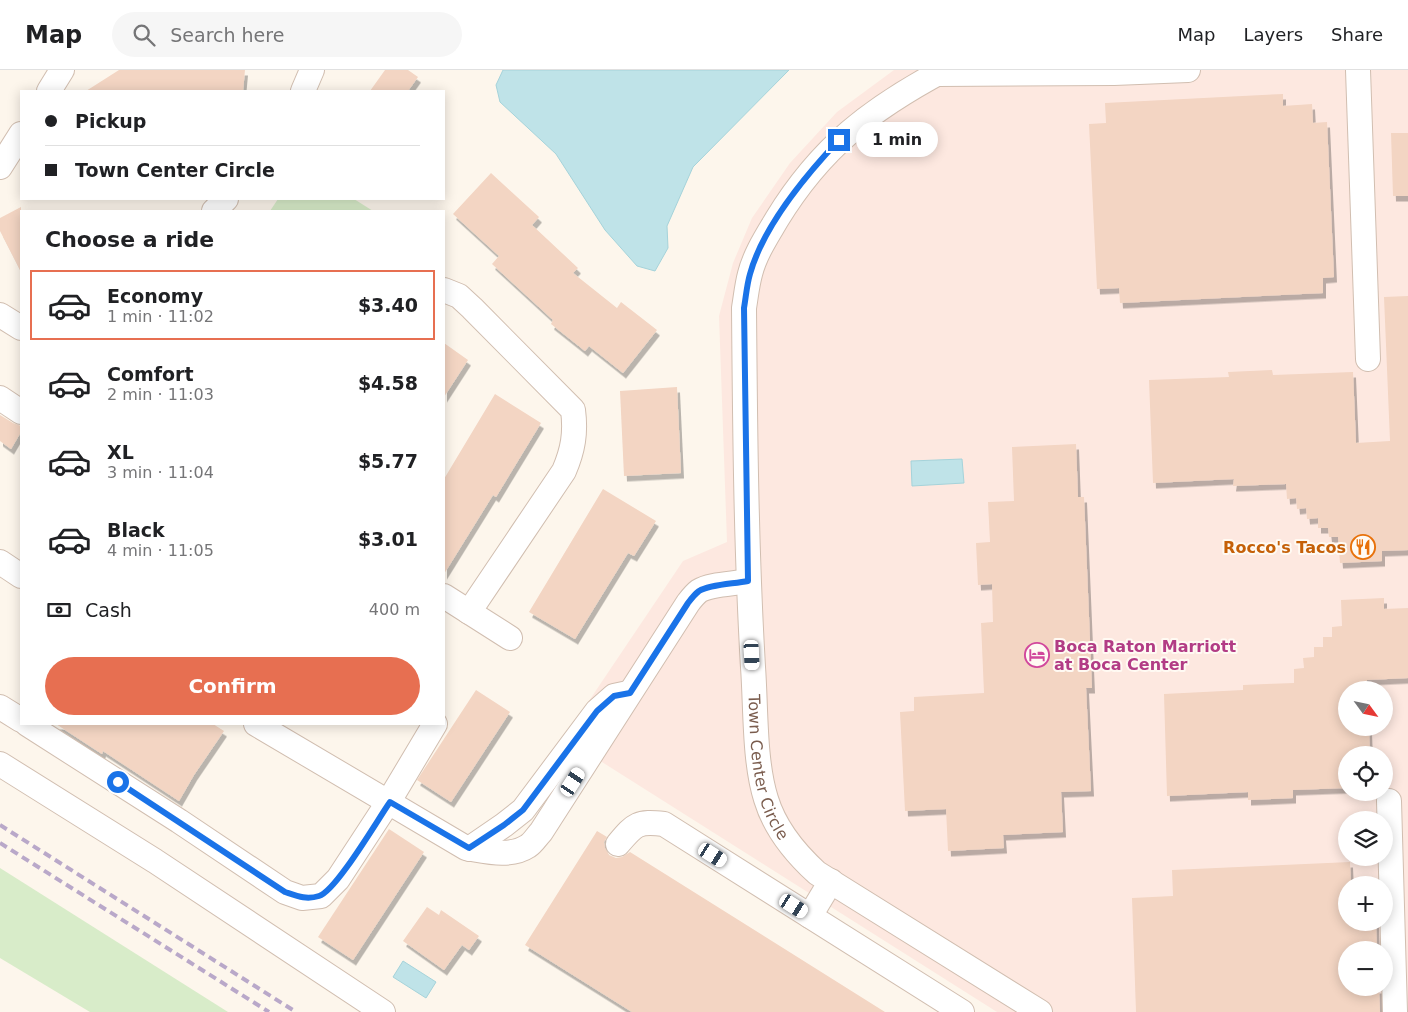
<!DOCTYPE html>
<html lang="en">
<head>
<meta charset="utf-8">
<style>
	:root { --surface:#fff; --page:#f6f6f6; --text:#202124; --muted:#757577; --line:#e0e0e0; --accent:#e76f51 }
	body { margin:0; font-family:"DejaVu Sans",sans-serif; background:var(--page); color:var(--text); height:100vh; display:flex; flex-direction:column; font-size:19px; white-space:nowrap }
	* { box-sizing:border-box; margin:0 }
	p { font-size:16px; color:var(--muted) }
	.icon { flex:none; width:28px; height:28px; fill:none; stroke:currentColor; stroke-width:2; stroke-linecap:round; stroke-linejoin:round }
	.map { position:relative; flex:1; overflow:hidden }
	.side { position:absolute; left:20px; top:140px; width:425px; height:515px; display:flex; flex-direction:column; background:var(--surface); border-radius:0px; box-shadow:0 2px 12px #0003 }
	.side>* { flex:none }
	.guide { position:absolute; left:20px; top:20px; width:425px; height:110px; border-radius:0px; box-shadow:0 2px 12px #0003; display:grid; align-content:center; height:110px; padding:0 25px; background:var(--surface) }
	.needle { width:32px; rotate:123deg }
	.controls { position:absolute; left:1338px; top:611px; display:grid; gap:10px }
	.controls a { display:grid; place-items:center; width:55px; height:55px; border-radius:50%; background:var(--surface); box-shadow:0 2px 12px #0003; font-size:25px }
	.end { position:absolute; width:22px; height:22px; margin:-11px; border:6px solid #1a73e8; background:#fff; box-shadow:0 0 0 2px #fff }
	.from { border-radius:50% }
	.bubble { position:absolute; height:35px; border-radius:18px; background:var(--surface); box-shadow:0 2px 12px #0003; font-size:16px; font-weight:700; line-height:35px; text-align:center }
	.car { position:absolute; width:15px; height:30px; margin:-15px -8px; border-radius:6px; box-shadow:0 0 4px 1px #0007; background:linear-gradient(#fff 24%,#345 0 40%,#fff 0 76%,#345 0 86%,#fff 0) }
	.guide b { display:flex; align-items:center; gap:18px; height:48px; font-size:19px }
	.guide b+b { border-top:1px solid var(--line) }
	.guide i { width:12px; height:12px; background:var(--text) }
	ul { padding:0; list-style:none }
	li { display:flex; align-items:center; gap:15px; height:70px; margin:0 10px 8px; padding:0 15px; border:2px solid transparent; border-radius:0px }
	li div { flex:1 }
	li b { display:block; font-size:19px }
	li em { font-style:normal; font-weight:700 }
	li.active { border-color:var(--accent) }
	li>.icon { width:45px; height:45px; stroke-width:1.5 }
	h2 { padding:0 25px; font-size:22px; line-height:60px }
	.pay { display:flex; align-items:center; gap:12px; height:55px; padding:0 25px; font-size:19px }
	.pay p { margin-inline-start:auto }
	.primary-button { display:flex; gap:10px; margin-top:auto; padding:10px 25px }
	.primary-button a { flex:1; height:58px; border-radius:30px; background:var(--accent); color:#fff; font-size:20px; font-weight:700; line-height:58px; text-align:center }
	header { display:flex; align-items:center; gap:30px; box-sizing:border-box; height:70px; padding:0 25px; background:var(--surface); border-bottom:1px solid var(--line) }
	header strong { font-size:24px }
	nav { display:flex; gap:28px; margin-inline-start:auto; font-size:18px }
	.search { width:350px; height:45px; background:var(--page); display:flex; align-items:center; gap:12px; box-sizing:border-box; padding:0 18px; border-radius:28px; color:var(--muted); font-size:19px }
	.map>svg:first-child { display:block }
</style>
</head>
<body>
<header>
<strong>Map</strong>
<div class="search"><svg class="icon" aria-label="search" viewBox="0 0 24 24"><circle cx="10" cy="10" r="6"/><path d="M15 15l6 6"/></svg>Search here</div>
<nav><a>Map</a><a>Layers</a><a>Share</a></nav>
</header>
<div class="map">
<svg width="1408" height="942" viewBox="0 0 1408 942">
	<defs>
		<filter id="shadow"><feDropShadow dx="3" dy="5.5" stdDeviation="0" flood-color="#0004"/></filter>
	</defs>
	<rect width="100%" height="100%" fill="#fdf6ec"/>
	<path fill="#fde8e0" fill-rule="evenodd" d="M 894,0 L 1408,0 L 1408,942 L 997,942 L 564,668 L 683,491 L 727,472 L 719,246 L 733,193 L 752,148 L 790,93 L 837,42 ZM 1346,620 L 1384,620 L 1384,658 L 1346,658 ZM 1346,685 L 1384,685 L 1384,722 L 1346,722 ZM 1346,750 L 1384,750 L 1384,788 L 1346,788 ZM 1346,815 L 1384,815 L 1384,852 L 1346,852 ZM 1346,880 L 1384,880 L 1384,918 L 1346,918 Z"/>
	<g fill="#d8ecc9">
		<path d="M 278,129 L 354,129 L 373,141 L 270,141 Z"/>
		<path d="M 0,798 L 228,942 L 90,942 L 0,888 Z"/>
	</g>
	<g fill="#bfe3e8" stroke="#a5d3da">
		<path d="M 503,0 L 789,0 L 693,97 L 667,156 L 668,178 L 655,201 L 637,196 L 605,160 L 556,84 L 500,32 L 496,15 Z"/>
		<path d="M 962,389 L 964,413 L 912,416 L 911,391 Z"/>
		<path d="M 403,891 L 436,912 L 426,928 L 393,907 Z"/>
	</g>
	<g fill="#f3d5c3" filter="url(#shadow)">
		<path d="M 119,0 L 245,0 L 243,21 L 86,21 Z"/>
		<path d="M 385,0 L 408,0 L 418,7 L 408,21 L 370,21 Z"/>
		<path d="M 1283,24 L 1283,36 L 1312,34 L 1313,53 L 1327,52 L 1334,207 L 1323,208 L 1323,223 L 1120,233 L 1119,218 L 1097,219 L 1089,54 L 1106,53 L 1105,33 Z"/>
		<path d="M 1391,63 L 1408,63 L 1408,126 L 1393,126 Z"/>
		<path d="M 491,103 L 539,147 L 532,155 L 578,198 L 573,203 L 617,238 L 621,232 L 657,260 L 623,303 L 589,276 L 585,281 L 551,254 L 553,250 L 492,194 L 499,186 L 453,144 Z"/>
		<path d="M 21,137 L 21,202 L 0,161 L 0,148 Z"/>
		<path d="M 1408,226 L 1408,480 L 1382,481 L 1382,491 L 1340,493 L 1338,467 L 1329,467 L 1328,458 L 1318,458 L 1318,448 L 1307,449 L 1306,438 L 1297,439 L 1296,428 L 1287,429 L 1286,414 L 1233,416 L 1234,409 L 1153,413 L 1149,310 L 1229,307 L 1228,302 L 1272,300 L 1273,305 L 1353,302 L 1356,373 L 1390,371 L 1384,227 Z"/>
		<path d="M 444,273 L 468,290 L 444,327 Z"/>
		<path d="M 677,317 L 681,403 L 624,406 L 620,321 Z"/>
		<path d="M 495,324 L 541,353 L 496,427 L 493,425 L 444,504 L 444,409 Z"/>
		<path d="M 0,345 L 13,353 L 21,356 L 21,362 L 11,379 L 0,371 Z"/>
		<path d="M 1076,374 L 1078,427 L 1084,427 L 1092,618 L 1086,618 L 1091,721 L 1061,722 L 1063,762 L 1003,765 L 1004,778 L 948,781 L 946,739 L 905,741 L 900,642 L 914,641 L 914,627 L 984,623 L 981,553 L 993,552 L 992,514 L 978,515 L 976,473 L 990,472 L 988,432 L 1014,431 L 1012,377 Z"/>
		<path d="M 603,419 L 656,451 L 634,486 L 628,483 L 575,569 L 529,542 Z"/>
		<path d="M 1384,528 L 1384,539 L 1408,538 L 1408,608 L 1367,610 L 1367,620 L 1346,620 L 1346,658 L 1369,658 L 1370,685 L 1346,685 L 1346,718 L 1293,720 L 1293,728 L 1248,730 L 1248,722 L 1167,726 L 1164,624 L 1243,620 L 1243,615 L 1294,613 L 1294,599 L 1304,598 L 1303,588 L 1314,587 L 1314,577 L 1323,577 L 1323,567 L 1332,567 L 1332,557 L 1342,556 L 1341,530 Z"/>
		<path d="M 476,620 L 510,642 L 451,732 L 417,710 Z"/>
		<path d="M 56,654 L 213,654 L 224,661 L 194,705 L 179,731 L 103,681 L 102,684 Z"/>
		<path d="M 389,759 L 424,782 L 353,890 L 318,867 Z"/>
		<path d="M 597,761 L 607,767 L 604,772 L 605,778 L 609,785 L 616,788 L 622,787 L 630,782 L 885,942 L 632,942 L 525,875 Z"/>
		<path d="M 1350,792 L 1351,815 L 1346,815 L 1346,852 L 1376,852 L 1377,880 L 1346,880 L 1346,918 L 1379,918 L 1380,942 L 1136,942 L 1132,828 L 1173,826 L 1172,800 Z"/>
		<path d="M 427,837 L 439,845 L 441,840 L 479,866 L 469,880 L 462,875 L 444,900 L 403,871 Z"/>
	</g>
	<g fill="none" stroke-linecap="round" stroke-linejoin="round">
		<defs>
			<g id="minor">
				<path id="s1" d="M 944,0 C 871,39 821,77 777,149 C 767,166 755,184 750,204 C 747,215 746,226 744,238 C 745,358 746,478 753,597 C 756,638 754,691 766,729 C 775,759 794,782 817,803 L 1040,942"/>
				<path d="M 1358,0 L 1368,289"/>
				<path d="M 937,4 L 1114,3 L 1188,0"/>
				<path d="M 49,21 L 62,0"/>
				<path d="M 303,21 L 312,0"/>
				<path d="M 0,97 L 21,64"/>
				<path d="M 214,141 L 226,129"/>
				<path d="M 444,220 L 459,226 L 472,238 L 573,340 C 576,363 573,380 564,401 L 469,542"/>
				<path d="M 0,245 L 21,258"/>
				<path d="M 0,328 L 21,342"/>
				<path d="M 0,492 L 21,506"/>
				<path d="M 444,526 L 510,568"/>
				<path d="M 0,637 L 21,650"/>
				<path d="M 27,654 L 179,751 L 285,822 L 302,828 L 321,826 L 338,809 L 389,731 L 435,654"/>
				<path d="M 256,654 L 466,778 C 485,781 510,788 528,776 C 533,773 537,766 541,762 L 688,533 C 691,529 695,524 699,521 C 710,514 734,514 748,511"/>
				<path d="M 0,694 L 155,791 L 383,942"/>
				<path d="M 1389,731 L 1395,942"/>
				<path d="M 618,774 C 635,754 637,751 664,754 L 962,942"/>
				<path d="M 469,779 L 504,755 L 523,740 L 597,641 L 614,626 L 628,623"/>
				<path d="M 810,846 L 831,811"/>
			</g>
		</defs>
		<use href="#minor" stroke="#d1beb0" stroke-width="26"/>
		<use href="#minor" stroke="#fff" stroke-width="24"/>
		<g stroke="#b9a8c9" stroke-width="4" stroke-dasharray="8 5" stroke-linecap="butt">
			<path d="M 0,755 L 296,942"/>
			<path d="M 0,773 L 269,942"/>
		</g>
	</g>
	<g fill="none" stroke-linecap="round" stroke-linejoin="round">
		<path stroke="#1a73e8" stroke-width="6" d="M 118,712 L 285,822 C 297,826 306,830 319,826 C 336,821 378,749 390,732 L 469,778 L 504,755 L 523,740 L 597,641 L 614,626 L 630,623 L 688,533 C 691,529 695,524 699,521 C 711,514 734,514 748,511 L 744,238 C 746,226 747,214 750,204 C 763,157 806,105 839,70"/>
	</g>
	<defs>
		<symbol id="restaurant-ring" viewBox="-11 -11 22 22"><circle r="9.5" fill="#fffaf3" stroke="#e8710a" stroke-width="1.5"/><path d="M-5-6h1v4h1v-4h1v4h1v-4h1v5L-1.5 .5V6h-2V.5L-5-1ZM5-6V6H3V1.5H1.5Q1.5-4 5-6Z" fill="#e8710a"/></symbol>
		<symbol id="hotel-ring" viewBox="-11 -11 22 22"><circle r="9.5" fill="#fffaf3" stroke="#d1479c" stroke-width="1.5"/><path d="M-6-4.5h1.5V1H6V5H4.5V3h-9V5H-6ZM-4 0a1.8 1.8 0 1 1 3.6 0ZM.5 0V-2.5h3Q6-2.5 6 0Z" fill="#d1479c"/></symbol>
	</defs>
	<g fill-rule="evenodd">
		<use href="#restaurant-ring" x="1349" y="463" width="28" height="28"/>
		<use href="#hotel-ring" x="1023" y="571" width="28" height="28"/>
	</g>
	<g text-anchor="middle" dominant-baseline="central" stroke-width="4" stroke-linejoin="round" paint-order="stroke">
		<g font-size="16" font-weight="bold" fill="#c56008" stroke="#fffaf3" text-anchor="end">
			<text x="1346" y="477">Rocco's Tacos</text>
		</g>
		<g font-size="16" font-weight="bold" fill="#b23c85" stroke="#fffaf3" text-anchor="start">
			<text x="1054" y="576">Boca Raton Marriott<tspan x="1054" dy="18">at Boca Center</tspan></text>
		</g>
		<g font-size="16" fill="#7a5c4d" stroke="#fffaf3">
			<text stroke="none"><textPath href="#s1" startOffset="784">Town Center Circle</textPath></text>
		</g>
	</g>
</svg>
<div class="controls">
<a><svg class="needle" viewBox="-14 -14 28 28"><path d="M0-13l5 13h-10z" fill="#e53935"/><path d="M0 13l5-13h-10z" fill="#757577"/></svg></a>
<a><svg class="icon" aria-label="locate" viewBox="0 0 24 24"><circle cx="12" cy="12" r="6"/><path d="M12 2v4M12 18v4M2 12h4M18 12h4"/></svg></a>
<a><svg class="icon" aria-label="layers" viewBox="0 0 24 24"><path d="M12 4l9 5-9 5-9-5zM3 14l9 5 9-5"/></svg></a>
<a>+</a>
<a>−</a>
</div>
<i class="end from" style="left:118px;top:712px"></i>
<i class="end" style="left:839px;top:70px"></i>
<div class="bubble" style="left:856px;top:52px;width:82px">1 min</div>
<i class="car" style="left:752px;top:585px;rotate:177deg"></i>
<i class="car" style="left:573px;top:712px;rotate:33deg"></i>
<i class="car" style="left:713px;top:785px;rotate:122deg"></i>
<i class="car" style="left:794px;top:836px;rotate:122deg"></i>
<div class="guide">
<b><i class="from"></i>Pickup</b>
<b><i></i>Town Center Circle</b>
</div>
<section class="side">
<h2>Choose a ride</h2>
<ul>
<li class="active"><svg class="icon" aria-label="car" viewBox="0 0 24 24"><path d="M5 17H2v-5l4-1 3-4h7l3 4 3 1v5h-3M9 17h6M6 11h13"/><circle cx="7" cy="17" r="2"/><circle cx="17" cy="17" r="2"/></svg><div><b>Economy</b><p>1 min · 11:02</p></div><em>$3.40</em></li>
<li><svg class="icon" aria-label="car" viewBox="0 0 24 24"><path d="M5 17H2v-5l4-1 3-4h7l3 4 3 1v5h-3M9 17h6M6 11h13"/><circle cx="7" cy="17" r="2"/><circle cx="17" cy="17" r="2"/></svg><div><b>Comfort</b><p>2 min · 11:03</p></div><em>$4.58</em></li>
<li><svg class="icon" aria-label="car" viewBox="0 0 24 24"><path d="M5 17H2v-5l4-1 3-4h7l3 4 3 1v5h-3M9 17h6M6 11h13"/><circle cx="7" cy="17" r="2"/><circle cx="17" cy="17" r="2"/></svg><div><b>XL</b><p>3 min · 11:04</p></div><em>$5.77</em></li>
<li><svg class="icon" aria-label="car" viewBox="0 0 24 24"><path d="M5 17H2v-5l4-1 3-4h7l3 4 3 1v5h-3M9 17h6M6 11h13"/><circle cx="7" cy="17" r="2"/><circle cx="17" cy="17" r="2"/></svg><div><b>Black</b><p>4 min · 11:05</p></div><em>$3.01</em></li>
</ul>
<div class="pay"><svg class="icon" aria-label="cash" viewBox="0 0 24 24"><path d="M3 7h18v10H3z"/><circle cx="12" cy="12" r="2"/></svg>Cash<p>400 m</p></div>
<div class="primary-button"><a>Confirm</a></div>
</section>
</div>
</body>
</html>
